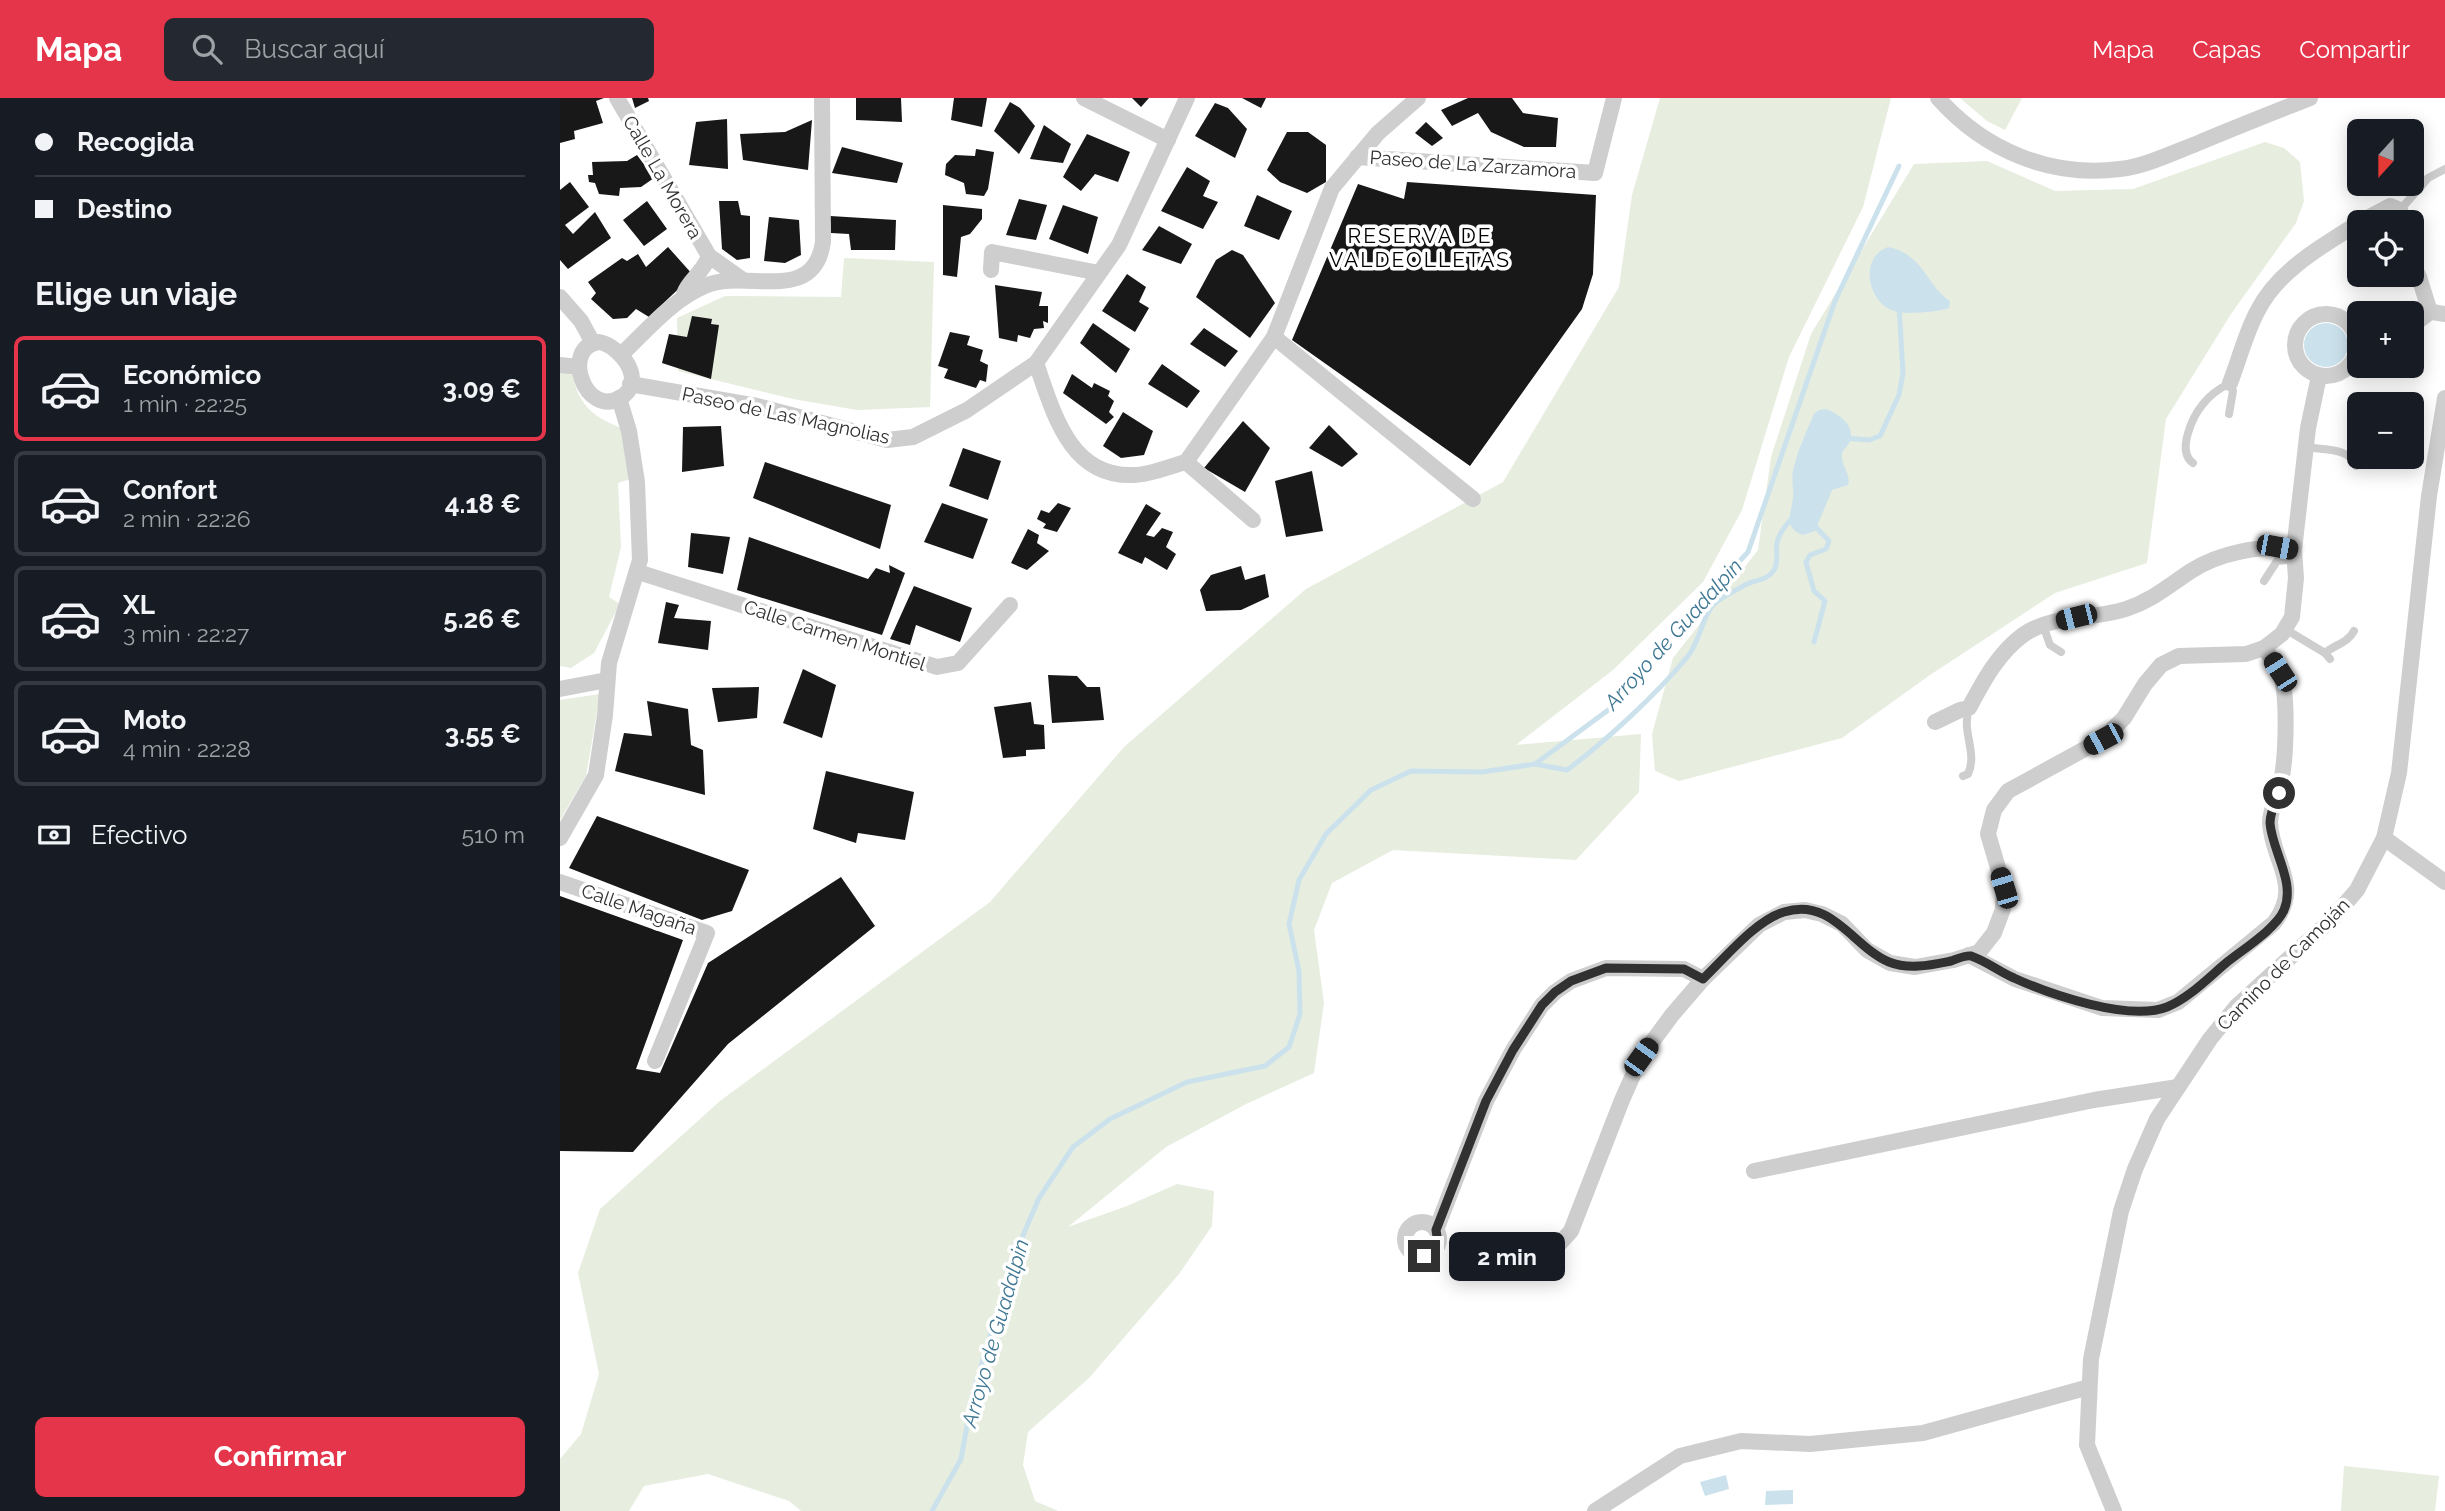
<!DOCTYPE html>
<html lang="es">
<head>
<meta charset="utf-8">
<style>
	:root { --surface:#171b24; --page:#242831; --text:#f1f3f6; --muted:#9ea1a6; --line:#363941; --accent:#e5354b }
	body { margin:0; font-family:Raleway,sans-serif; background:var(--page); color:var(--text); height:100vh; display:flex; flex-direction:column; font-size:26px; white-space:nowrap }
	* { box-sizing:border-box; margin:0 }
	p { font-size:23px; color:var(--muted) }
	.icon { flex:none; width:38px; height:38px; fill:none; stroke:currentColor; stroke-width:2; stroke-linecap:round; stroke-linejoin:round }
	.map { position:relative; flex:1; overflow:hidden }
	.drawer { display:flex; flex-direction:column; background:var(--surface); width:560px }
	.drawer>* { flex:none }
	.top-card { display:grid; align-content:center; height:154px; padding:0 35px; background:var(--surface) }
	.needle { width:46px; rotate:201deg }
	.controls { position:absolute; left:1787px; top:21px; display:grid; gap:14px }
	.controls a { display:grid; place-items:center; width:77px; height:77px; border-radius:10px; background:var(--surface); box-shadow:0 4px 18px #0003; font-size:35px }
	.end { position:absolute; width:32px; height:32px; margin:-16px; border:9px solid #313131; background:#fff; box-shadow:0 0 0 4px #fff }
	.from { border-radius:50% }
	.bubble { position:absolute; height:49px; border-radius:10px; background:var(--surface); box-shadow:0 4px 18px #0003; font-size:23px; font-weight:700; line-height:49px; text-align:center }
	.car { position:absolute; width:21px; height:42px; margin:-21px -10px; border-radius:9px; box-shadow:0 0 5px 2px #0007; background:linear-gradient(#222 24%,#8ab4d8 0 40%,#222 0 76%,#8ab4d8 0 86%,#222 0) }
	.top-card b { display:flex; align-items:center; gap:24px; height:66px; font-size:26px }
	.top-card b+b { border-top:2px solid var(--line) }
	.top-card i { width:18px; height:18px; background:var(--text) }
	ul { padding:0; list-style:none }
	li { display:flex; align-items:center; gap:21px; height:105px; margin:0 14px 10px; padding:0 21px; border:4px solid var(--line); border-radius:10px }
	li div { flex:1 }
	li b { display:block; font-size:26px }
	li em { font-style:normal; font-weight:700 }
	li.selected { border-color:var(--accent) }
	li>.icon { width:63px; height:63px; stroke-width:1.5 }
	h2 { padding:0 35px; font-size:32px; line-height:84px }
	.pay { display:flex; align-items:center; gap:18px; height:77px; padding:0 35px; font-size:26px }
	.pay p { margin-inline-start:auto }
	.action { display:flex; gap:14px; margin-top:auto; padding:14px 35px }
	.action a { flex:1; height:80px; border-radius:10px; background:var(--accent); color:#fff; font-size:28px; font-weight:700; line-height:80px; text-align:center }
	header { display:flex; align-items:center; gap:42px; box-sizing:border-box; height:98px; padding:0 35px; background:var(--accent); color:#fff }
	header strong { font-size:33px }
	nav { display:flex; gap:38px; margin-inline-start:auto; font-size:24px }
	.search { width:490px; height:63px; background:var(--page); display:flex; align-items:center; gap:18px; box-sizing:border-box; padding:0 24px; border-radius:10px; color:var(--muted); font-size:26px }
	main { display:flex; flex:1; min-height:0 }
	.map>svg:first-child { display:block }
</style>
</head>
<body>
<header>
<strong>Mapa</strong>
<div class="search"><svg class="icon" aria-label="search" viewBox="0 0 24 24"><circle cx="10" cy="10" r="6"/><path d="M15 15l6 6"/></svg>Buscar aquí</div>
<nav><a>Mapa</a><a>Capas</a><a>Compartir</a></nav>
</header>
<main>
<section class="drawer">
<div class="top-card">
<b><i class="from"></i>Recogida</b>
<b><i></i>Destino</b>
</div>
<h2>Elige un viaje</h2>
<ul>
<li class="selected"><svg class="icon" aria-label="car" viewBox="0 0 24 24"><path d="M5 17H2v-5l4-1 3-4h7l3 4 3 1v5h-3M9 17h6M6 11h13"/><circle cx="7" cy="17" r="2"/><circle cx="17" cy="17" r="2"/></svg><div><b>Económico</b><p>1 min · 22:25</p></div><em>3.09 €</em></li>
<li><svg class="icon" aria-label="car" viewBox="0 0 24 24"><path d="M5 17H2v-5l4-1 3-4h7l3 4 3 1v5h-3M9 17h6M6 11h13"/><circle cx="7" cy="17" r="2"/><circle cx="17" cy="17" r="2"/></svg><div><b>Confort</b><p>2 min · 22:26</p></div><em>4.18 €</em></li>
<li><svg class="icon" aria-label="car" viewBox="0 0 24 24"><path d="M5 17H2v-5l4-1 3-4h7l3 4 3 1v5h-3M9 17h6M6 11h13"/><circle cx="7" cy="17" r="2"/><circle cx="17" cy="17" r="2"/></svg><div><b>XL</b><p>3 min · 22:27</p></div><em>5.26 €</em></li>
<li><svg class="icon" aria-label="car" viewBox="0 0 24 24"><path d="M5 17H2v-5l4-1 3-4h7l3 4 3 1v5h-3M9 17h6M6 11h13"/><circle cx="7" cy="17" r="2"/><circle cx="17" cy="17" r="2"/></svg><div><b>Moto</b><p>4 min · 22:28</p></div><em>3.55 €</em></li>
</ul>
<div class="pay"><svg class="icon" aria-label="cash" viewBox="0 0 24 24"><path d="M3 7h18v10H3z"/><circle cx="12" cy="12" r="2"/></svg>Efectivo<p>510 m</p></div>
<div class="action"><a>Confirmar</a></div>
</section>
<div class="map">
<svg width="1885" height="1413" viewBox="0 0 1885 1413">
	<rect width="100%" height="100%" fill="#fff"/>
	<g fill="#e7eddf">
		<path d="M 1100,0 L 1331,0 L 1303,109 L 1229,259 L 1182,412 L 1143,484 L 1053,572 L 956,647 L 1081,636 L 1079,694 L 1016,762 L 833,752 L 772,785 L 754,832 L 764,905 L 754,975 L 686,1006 L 606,1049 L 508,1129 L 567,1108 L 617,1086 L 654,1093 L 652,1128 L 619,1176 L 529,1280 L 468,1334 L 463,1367 L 475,1403 L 498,1413 L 241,1413 L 229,1403 L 148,1376 L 84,1388 L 69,1413 L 0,1413 L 0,1361 L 21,1336 L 39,1276 L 18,1175 L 40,1111 L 160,1003 L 430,804 L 564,649 L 746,491 L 943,384 L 1059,189 L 1072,97 Z"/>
		<path d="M 1400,0 L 1462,0 L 1445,32 L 1427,23 Z"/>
		<path d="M 1705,44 L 1724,50 L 1740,64 L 1744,103 L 1736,125 L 1671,216 L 1606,321 L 1587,465 L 1495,495 L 1370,577 L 1282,640 L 1119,683 L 1095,673 L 1092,636 L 1113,560 L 1198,452 L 1211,359 L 1251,236 L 1354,66 L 1427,63 L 1495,93 L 1573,91 Z"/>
		<path d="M 284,160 L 374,164 L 370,309 L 297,312 L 233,301 L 118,273 L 117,220 L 165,198 L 281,199 Z"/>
		<path d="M 0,274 L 12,277 C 20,308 32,318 61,330 L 70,381 L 58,385 L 61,449 L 49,499 L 60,506 L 34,555 L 11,570 L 0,568 Z"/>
		<path d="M 40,596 L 26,678 L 0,722 L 0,602 Z"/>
		<path d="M 1784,1368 L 1879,1378 L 1875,1413 L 1781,1413 Z"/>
	</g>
	<g fill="#cbe2ed">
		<path d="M 1328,149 C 1364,156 1367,189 1390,203 L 1389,210 C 1377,214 1346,217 1334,213 C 1307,204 1299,159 1328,149 Z"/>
		<circle cx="1766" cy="247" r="22"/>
		<path d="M 1266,311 C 1279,316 1297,328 1289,345 C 1286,351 1281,351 1282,360 C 1283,370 1291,377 1288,387 L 1272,392 L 1255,433 L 1243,437 C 1223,430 1231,416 1233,400 C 1234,391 1231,382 1233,373 C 1237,354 1246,334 1254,316 L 1259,312 Z"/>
		<path d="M 1166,1377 L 1169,1391 L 1145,1398 L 1140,1384 Z"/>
		<path d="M 1233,1392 L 1233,1406 L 1205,1407 L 1206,1393 Z"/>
	</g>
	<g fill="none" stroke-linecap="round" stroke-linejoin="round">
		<g stroke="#cbe2ed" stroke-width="5">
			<path d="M 1284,340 L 1309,342 L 1320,338 L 1339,297 L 1343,275 L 1339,207"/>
			<path d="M 1253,426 L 1269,443 L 1266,451 L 1250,457 L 1246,464 L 1254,493 L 1265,503 L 1254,544"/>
			<path d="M 975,666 L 1007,672 C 1046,643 1097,596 1128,558 C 1140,543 1143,516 1154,506 C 1163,498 1176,492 1187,486 C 1197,481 1207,483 1214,472 C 1220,463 1214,451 1218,441 C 1221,432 1227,426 1233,419"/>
			<path d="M 372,1413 L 401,1361 L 413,1295 L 453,1161 L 479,1100 L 513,1049 L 550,1021 L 627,984 L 705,968 L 729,949 L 740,916 L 739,873 L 729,826 L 739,782 L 766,736 L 811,692 L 851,673 L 922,674 L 975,666 L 1051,610 L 1119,529 L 1188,454 L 1275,203 L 1339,68"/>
		</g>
	</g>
	<g fill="#181818">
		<path d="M 0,0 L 44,0 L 36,3 L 43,25 L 14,33 L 15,41 L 0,45 Z"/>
		<path d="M 72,0 L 88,0 L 89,3 L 75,10 Z"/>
		<path d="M 296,0 L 341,0 L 342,24 L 296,22 Z"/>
		<path d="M 394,0 L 427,0 L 422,29 L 391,22 Z"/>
		<path d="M 572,0 L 589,0 L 581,9 Z"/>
		<path d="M 682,0 L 706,0 L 701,10 Z"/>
		<path d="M 908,0 L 952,0 L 963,15 L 998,20 L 996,49 L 964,49 L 931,34 L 918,15 L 892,28 L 881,12 Z"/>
		<path d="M 450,4 L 460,10 L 475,28 L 459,56 L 434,33 Z"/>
		<path d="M 655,5 L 668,10 L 687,31 L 675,60 L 635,38 Z"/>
		<path d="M 167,21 L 168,71 L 129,67 L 136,24 Z"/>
		<path d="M 252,22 L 248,72 L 183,62 L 180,36 L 225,34 Z"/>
		<path d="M 866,24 L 883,40 L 872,48 L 855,35 Z"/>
		<path d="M 484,27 L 511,46 L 503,65 L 470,61 Z"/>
		<path d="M 727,34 L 748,34 L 766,47 L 766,84 L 747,95 L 720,84 L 707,72 Z"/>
		<path d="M 527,36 L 570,54 L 558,84 L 535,76 L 521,93 L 503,79 Z"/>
		<path d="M 282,49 L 343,65 L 337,85 L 272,75 Z"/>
		<path d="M 416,51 L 434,54 L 428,91 L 424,98 L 406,96 L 404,85 L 385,77 L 386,66 L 395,57 L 415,58 Z"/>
		<path d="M 77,57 L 94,80 L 81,89 L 60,90 L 59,98 L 39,96 L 35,85 L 29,84 L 28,77 L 33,77 L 32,64 L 67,63 Z"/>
		<path d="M 627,69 L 650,83 L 643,98 L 658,104 L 643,131 L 601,113 Z"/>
		<path d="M 10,84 L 29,109 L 5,127 L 13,136 L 35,114 L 51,140 L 8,171 L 0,162 L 0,92 Z"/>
		<path d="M 847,84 L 1036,97 L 1033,176 L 1022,211 L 910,368 L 732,242 L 798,86 L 844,101 Z"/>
		<path d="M 697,97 L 732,113 L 719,142 L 684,128 Z"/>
		<path d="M 459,101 L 487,107 L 476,142 L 446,137 Z"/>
		<path d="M 87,103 L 107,131 L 84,148 L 63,122 Z"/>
		<path d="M 159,103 L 178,103 L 181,117 L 190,118 L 190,160 L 177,162 L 162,151 Z"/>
		<path d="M 383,107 L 422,111 L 422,121 L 410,136 L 401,139 L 397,179 L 383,177 Z"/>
		<path d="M 503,107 L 538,119 L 528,156 L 489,141 Z"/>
		<path d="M 270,118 L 336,122 L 335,152 L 291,152 L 289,136 L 271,135 Z"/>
		<path d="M 209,119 L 239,122 L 241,157 L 225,165 L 204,163 Z"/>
		<path d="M 599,128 L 632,146 L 621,166 L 582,152 Z"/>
		<path d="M 108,149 L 133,177 L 89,219 L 76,211 L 67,220 L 53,221 L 31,201 L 36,195 L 28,184 L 62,160 L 67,163 L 78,156 L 86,169 Z"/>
		<path d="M 672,152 L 683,157 L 715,205 L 690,240 L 636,199 L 656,162 Z"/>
		<path d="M 567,176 L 586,189 L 579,204 L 589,210 L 575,234 L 542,213 Z"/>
		<path d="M 435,187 L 482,194 L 479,208 L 488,208 L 488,225 L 483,223 L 484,230 L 474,231 L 470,240 L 458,237 L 457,244 L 439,240 Z"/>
		<path d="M 132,218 L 152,221 L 151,226 L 159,227 L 151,281 L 102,265 L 109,236 L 127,239 Z"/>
		<path d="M 533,225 L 570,251 L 556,275 L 520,245 Z"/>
		<path d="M 644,230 L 678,253 L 665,269 L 630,246 Z"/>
		<path d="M 390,234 L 410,238 L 407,247 L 423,252 L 420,263 L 428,267 L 426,284 L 420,282 L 416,290 L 384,280 L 388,271 L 378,268 Z"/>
		<path d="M 602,266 L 640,293 L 627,310 L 588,286 Z"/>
		<path d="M 512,276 L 532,290 L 534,285 L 550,293 L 548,298 L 554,303 L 549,314 L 554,319 L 546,326 L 503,295 Z"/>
		<path d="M 563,314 L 593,333 L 584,357 L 561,360 L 543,348 Z"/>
		<path d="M 683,323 L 710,350 L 685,394 L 644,370 Z"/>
		<path d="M 769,327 L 798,356 L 782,369 L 749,350 Z"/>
		<path d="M 161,328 L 164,368 L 122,374 L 123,329 Z"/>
		<path d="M 403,350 L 441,363 L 428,402 L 389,388 Z"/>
		<path d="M 205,364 L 331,407 L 320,451 L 193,400 Z"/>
		<path d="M 752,373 L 763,433 L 726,439 L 715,383 Z"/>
		<path d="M 382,405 L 428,421 L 413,461 L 364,444 Z"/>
		<path d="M 498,405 L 511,410 L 497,434 L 483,430 L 486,426 L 477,421 L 481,412 L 489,415 Z"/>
		<path d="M 586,406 L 601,415 L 586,437 L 594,439 L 602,430 L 613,434 L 606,449 L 616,456 L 607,472 L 585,459 L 582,466 L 558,455 Z"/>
		<path d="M 468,431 L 479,437 L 477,445 L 489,453 L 467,472 L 451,465 Z"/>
		<path d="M 131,435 L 170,439 L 163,476 L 128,469 Z"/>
		<path d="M 189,439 L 308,481 L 316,470 L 330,475 L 329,467 L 345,475 L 322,537 L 177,492 Z"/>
		<path d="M 681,468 L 685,482 L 705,476 L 709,499 L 681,512 L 646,513 L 640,492 L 651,477 Z"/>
		<path d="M 354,488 L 412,510 L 400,544 L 356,527 L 350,547 L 330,541 Z"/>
		<path d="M 106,504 L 119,507 L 114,520 L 151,523 L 148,552 L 98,545 Z"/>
		<path d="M 243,571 L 276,587 L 262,640 L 223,625 Z"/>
		<path d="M 488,577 L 517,578 L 527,589 L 540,589 L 544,622 L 492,625 Z"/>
		<path d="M 199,589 L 197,620 L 158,624 L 152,590 Z"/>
		<path d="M 87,603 L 128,611 L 131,647 L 143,652 L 145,697 L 55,673 L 64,635 L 92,638 Z"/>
		<path d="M 471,604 L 474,626 L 484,627 L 485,651 L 466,652 L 466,658 L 443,660 L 434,609 Z"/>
		<path d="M 266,673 L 354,694 L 345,742 L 298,735 L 296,745 L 253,731 Z"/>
		<path d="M 37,718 L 189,772 L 172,813 L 142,822 L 9,770 Z"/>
		<path d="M 281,779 L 315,828 L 168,946 L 73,1054 L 0,1053 L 0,798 L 123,842 L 76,971 L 100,975 L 148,865 Z"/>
	</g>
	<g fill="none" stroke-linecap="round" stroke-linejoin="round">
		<g stroke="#cecece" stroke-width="8">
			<path d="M 1840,112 L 1868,80 L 1885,71"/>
			<path d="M 1745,349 C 1762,352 1790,349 1796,368"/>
			<path d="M 1633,365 C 1616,353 1633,318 1643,306 C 1650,297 1660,290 1670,285 L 1673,293 L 1669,316"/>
			<path d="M 1704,483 L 1717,463 L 1734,461"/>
			<path d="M 1483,527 L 1490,547 L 1501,554"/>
			<path d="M 1725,531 L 1765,555 L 1770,561"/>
			<path d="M 1765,555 C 1774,547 1788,545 1794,533"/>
			<path d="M 1403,678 L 1408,676 C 1418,655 1401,633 1409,611"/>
		</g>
		<g stroke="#cecece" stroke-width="16">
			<path d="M 57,0 L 149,158 L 183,182"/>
			<path d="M 524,0 L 608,42"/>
			<path d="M 1378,0 C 1424,52 1490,80 1560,71 C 1586,68 1612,55 1636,46 C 1674,30 1712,15 1750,0"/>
			<path d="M 797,59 L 1035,75 L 1054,0"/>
			<path d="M 1800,124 L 1830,108 L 1840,112 L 1843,124"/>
			<path d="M 1852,165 L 1859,179 L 1870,214"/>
			<path d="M 431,172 L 432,154 L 539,175"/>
			<path d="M 124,196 C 128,183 143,175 149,158"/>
			<path d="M 0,199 L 21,223 L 33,245"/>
			<path d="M 1841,215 L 1854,211 L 1885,216"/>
			<circle cx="1766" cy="247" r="31"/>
			<path d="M 1852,228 L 1870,214"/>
			<path d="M 714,239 L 913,401"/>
			<path d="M 39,244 C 61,248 88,284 60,300 C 25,320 0,249 39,244 Z"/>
			<path d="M 62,256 C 88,231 112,202 145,188 C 186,170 254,208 263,144 L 262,0"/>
			<path d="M 476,265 C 493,313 509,380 574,377 C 590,377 610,368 626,364 L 714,239 L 772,90 L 818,35 L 858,0"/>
			<path d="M 0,267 L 18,269"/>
			<path d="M 1670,285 C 1679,262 1685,237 1697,214 C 1717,173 1762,148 1799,125"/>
			<path d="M 70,286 L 197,308 L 327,342 L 353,339 L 407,312 L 476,265 L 559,147 L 627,0"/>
			<path d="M 626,364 L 693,422"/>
			<path d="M 78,474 L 377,569 L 398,565 L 450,507"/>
			<path d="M 0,591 L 47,582"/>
			<path d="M 1375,624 L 1400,612 L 1409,610 C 1423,584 1438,555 1463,537 C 1493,516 1532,522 1566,511 C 1593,502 1608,488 1631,473 C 1659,455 1702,446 1734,452"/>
			<path d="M 0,740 L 36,677 L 45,617 L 49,565 L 80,462 L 77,384 L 69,333 L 59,300"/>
			<path d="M 1824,740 L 1885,784"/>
			<path d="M 0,784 L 147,835 L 95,963"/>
			<path d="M 1409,857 L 1455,881 L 1542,910 L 1598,912 L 1618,904 L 1714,825 C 1743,787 1712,764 1710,725 C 1710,711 1718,697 1721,684 C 1726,660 1729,593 1719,572 C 1715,564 1709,557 1704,550"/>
			<path d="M 1194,1073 L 1534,1002 L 1618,989"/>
			<circle cx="862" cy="1141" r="17"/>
			<path d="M 876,1132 L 926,1003 L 953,952 L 982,907 L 995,894 L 1011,883 L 1046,870 L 1124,871 L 1143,881"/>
			<path d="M 975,1173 L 1011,1133 L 1062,1002 L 1081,959 L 1112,917 L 1143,881 L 1199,827 L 1224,814 L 1245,812 L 1262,816 L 1282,826 L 1307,852 L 1330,865 L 1355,869 L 1394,862 L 1419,854 L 1434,835 L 1443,811 L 1444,790 L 1428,736 L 1434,712 L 1448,693 L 1543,641 L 1564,620 L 1585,586 L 1601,567 L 1619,558 L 1686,556 L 1704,550 L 1722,536 L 1732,519 L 1736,480 L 1734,452 L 1748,330 L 1759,278"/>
			<path d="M 1035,1413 L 1120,1358 L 1181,1343 L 1250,1346 L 1363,1335 L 1529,1289"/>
			<path d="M 1554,1413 L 1527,1347 L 1531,1261 L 1561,1113 L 1575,1071 L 1597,1021 L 1650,941 L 1676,909 L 1772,821 L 1797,792 L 1824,740 L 1839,675 L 1869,398 L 1885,300"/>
		</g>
	</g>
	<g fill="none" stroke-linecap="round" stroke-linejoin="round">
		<path stroke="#313131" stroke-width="9" d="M 864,1158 L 871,1155 L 878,1145 L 876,1132 L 926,1003 L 953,952 L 982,907 L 995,894 L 1011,883 L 1046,870 L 1124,871 L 1143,881 C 1165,860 1196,822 1224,814 C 1272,799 1293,849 1329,864 C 1349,872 1371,867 1391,863 C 1397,861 1405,857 1411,858 C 1426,863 1440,874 1454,880 C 1489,896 1569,924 1607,909 C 1629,900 1648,880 1666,865 C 1682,852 1717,830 1724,812 C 1736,784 1712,753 1710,725 C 1710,715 1715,704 1719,695"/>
	</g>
	<g text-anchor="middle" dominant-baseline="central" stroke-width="7" stroke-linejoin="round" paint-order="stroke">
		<g font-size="19" fill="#313131" stroke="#fff">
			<text transform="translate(913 66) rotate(4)">Paseo de La Zarzamora</text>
			<text transform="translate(103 79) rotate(60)">Calle La Morera</text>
			<text transform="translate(226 317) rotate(12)">Paseo de Las Magnolias</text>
			<text transform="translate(275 537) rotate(18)">Calle Carmen Montiel</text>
			<text transform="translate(79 811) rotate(19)">Calle Magaña</text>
			<text transform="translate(1723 866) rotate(-45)">Camino de Camoján</text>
		</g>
		<g font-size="21" letter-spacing="2" fill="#000" stroke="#fff">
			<text x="860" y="137">RESERVA DE<tspan x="860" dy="24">VALDEOLLETAS</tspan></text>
		</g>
		<g font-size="21" font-style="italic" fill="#3e7793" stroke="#fff">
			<text transform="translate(1113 536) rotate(-48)">Arroyo de Guadalpin</text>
			<text transform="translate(435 1235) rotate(-74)">Arroyo de Guadalpin</text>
		</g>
	</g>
</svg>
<div class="controls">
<a><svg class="needle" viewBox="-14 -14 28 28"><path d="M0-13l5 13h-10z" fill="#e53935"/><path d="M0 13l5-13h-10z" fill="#9ea1a6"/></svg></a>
<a><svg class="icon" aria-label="locate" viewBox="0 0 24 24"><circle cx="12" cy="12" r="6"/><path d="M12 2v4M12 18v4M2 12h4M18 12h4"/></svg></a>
<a>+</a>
<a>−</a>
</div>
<i class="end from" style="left:1719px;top:695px"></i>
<i class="end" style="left:864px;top:1158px"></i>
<div class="bubble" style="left:889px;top:1134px;width:116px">2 min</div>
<i class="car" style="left:1717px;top:449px;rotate:101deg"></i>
<i class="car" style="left:1516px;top:519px;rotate:256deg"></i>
<i class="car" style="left:1720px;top:574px;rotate:327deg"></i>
<i class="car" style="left:1543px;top:641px;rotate:242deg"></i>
<i class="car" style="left:1444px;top:790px;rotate:343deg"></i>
<i class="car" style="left:1081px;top:959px;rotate:36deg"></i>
</div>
</main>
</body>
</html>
